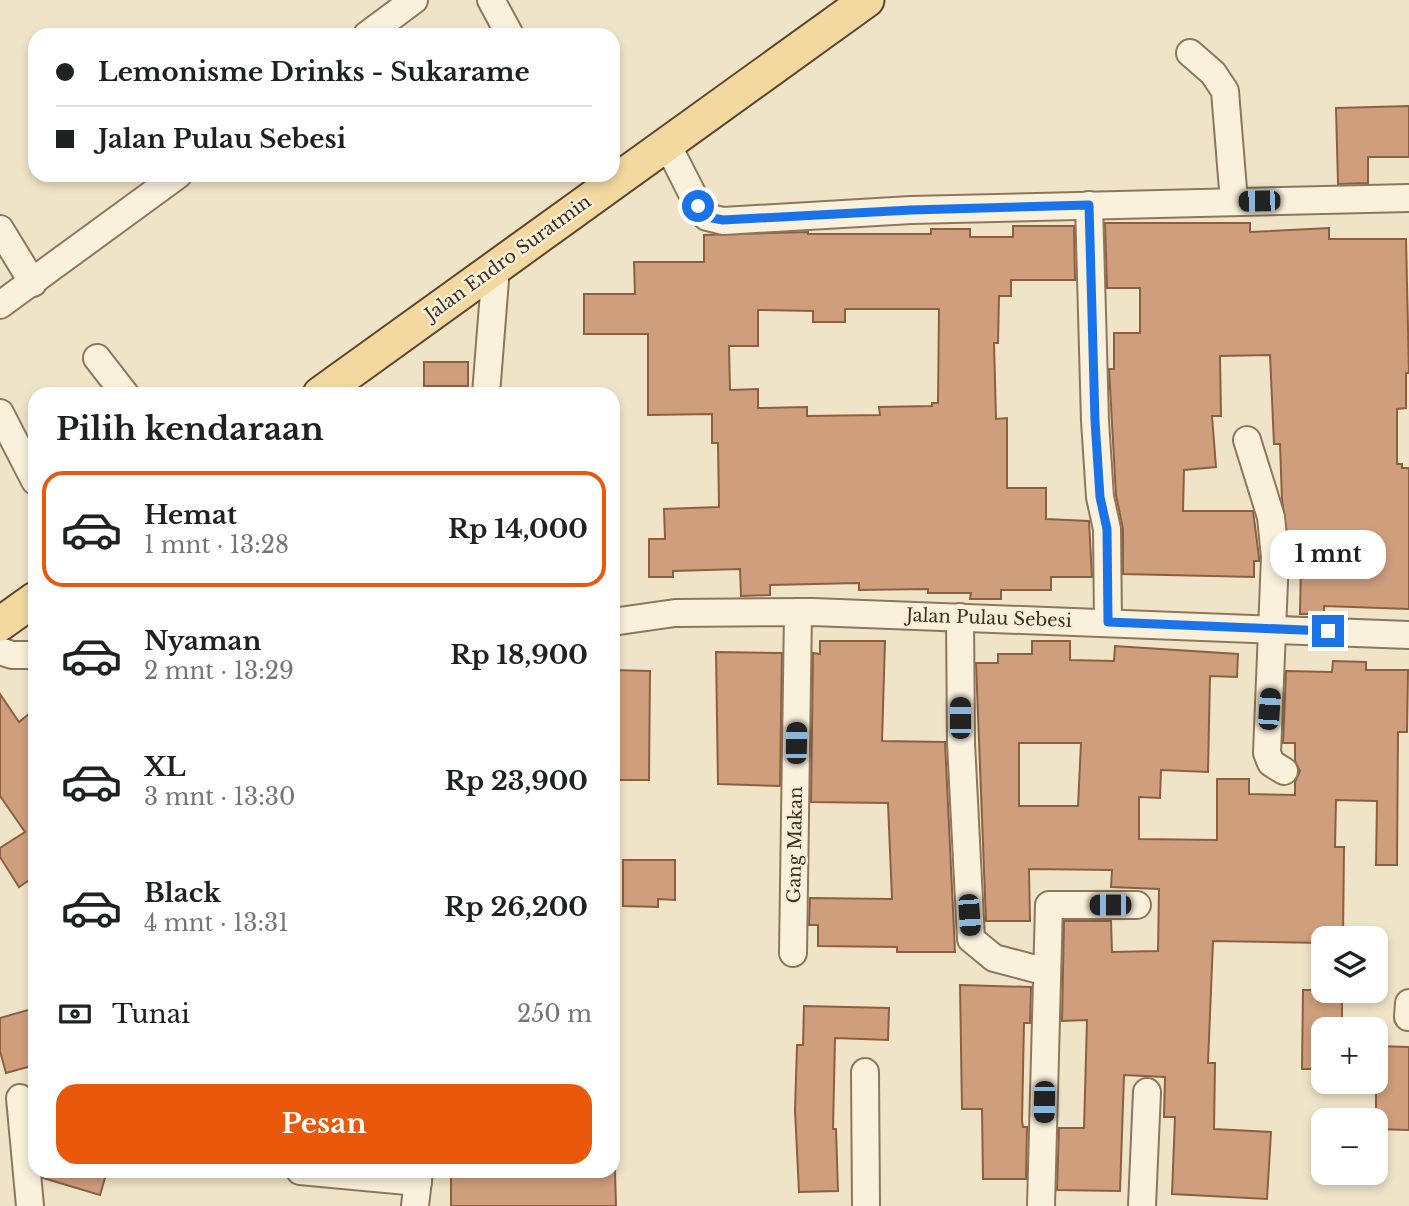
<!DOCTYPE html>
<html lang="id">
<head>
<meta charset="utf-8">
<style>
	:root { --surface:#fff; --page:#f2f2f2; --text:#202124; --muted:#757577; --line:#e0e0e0; --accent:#ea580c }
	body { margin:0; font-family:"Libre Baskerville",serif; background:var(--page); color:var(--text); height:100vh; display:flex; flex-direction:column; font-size:26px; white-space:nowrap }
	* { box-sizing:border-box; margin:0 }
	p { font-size:23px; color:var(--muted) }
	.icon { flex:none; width:38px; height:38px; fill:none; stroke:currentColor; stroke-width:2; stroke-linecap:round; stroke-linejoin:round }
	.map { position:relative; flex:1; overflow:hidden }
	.details { position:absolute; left:28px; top:387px; width:592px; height:791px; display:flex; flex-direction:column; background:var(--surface); border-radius:21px; box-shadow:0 4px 10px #0003 }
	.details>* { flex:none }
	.top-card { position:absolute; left:28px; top:28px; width:592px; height:154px; border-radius:21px; box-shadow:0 4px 10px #0003; display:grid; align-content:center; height:154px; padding:0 28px; background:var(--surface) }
	.fabs { position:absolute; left:1311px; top:926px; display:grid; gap:14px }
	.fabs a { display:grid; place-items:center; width:77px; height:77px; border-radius:14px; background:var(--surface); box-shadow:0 4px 10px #0003; font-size:35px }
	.end { position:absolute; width:32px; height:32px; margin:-16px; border:9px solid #1a73e8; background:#fff; box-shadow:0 0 0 4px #fff }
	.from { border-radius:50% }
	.bubble { position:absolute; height:49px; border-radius:21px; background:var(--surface); box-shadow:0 4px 10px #0003; font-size:23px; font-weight:700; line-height:49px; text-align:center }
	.car { position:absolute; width:21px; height:42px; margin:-21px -10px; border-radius:9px; box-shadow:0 0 5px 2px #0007; background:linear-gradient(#222 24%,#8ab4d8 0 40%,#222 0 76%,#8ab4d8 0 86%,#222 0) }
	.top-card b { display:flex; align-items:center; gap:24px; height:66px; font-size:26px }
	.top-card b+b { border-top:2px solid var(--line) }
	.top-card i { width:18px; height:18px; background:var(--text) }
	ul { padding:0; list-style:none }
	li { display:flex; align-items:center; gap:21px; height:116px; margin:0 14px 10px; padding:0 14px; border:4px solid transparent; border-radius:21px }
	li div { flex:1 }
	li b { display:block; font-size:26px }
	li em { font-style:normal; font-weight:700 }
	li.active { border-color:var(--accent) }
	li>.icon { width:63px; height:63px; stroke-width:1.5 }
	h2 { padding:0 28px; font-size:32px; line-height:84px }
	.pay { display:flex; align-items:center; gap:18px; height:77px; padding:0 28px; font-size:26px }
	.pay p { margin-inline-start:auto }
	.action { display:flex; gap:14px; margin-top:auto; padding:14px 28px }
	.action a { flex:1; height:80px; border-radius:21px; background:var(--accent); color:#fff; font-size:28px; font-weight:700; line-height:80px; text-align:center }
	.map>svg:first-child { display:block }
</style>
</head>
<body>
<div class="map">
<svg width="1409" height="1206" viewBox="0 0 1409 1206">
	<rect width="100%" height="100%" fill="#f0e4c8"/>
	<g fill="#cf9f7d" stroke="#8d5f41" stroke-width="2" fill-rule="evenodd">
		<path d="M 1409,106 L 1409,157 L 1368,157 L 1368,183 L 1338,184 L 1336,108 Z"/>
		<path d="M 1105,223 L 1250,223 L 1250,232 L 1329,228 L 1329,239 L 1406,239 L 1409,373 L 1406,373 L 1406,408 L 1397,409 L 1397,464 L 1402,464 L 1402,468 L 1409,468 L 1409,609 L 1324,606 L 1324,614 L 1300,614 L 1301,563 L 1291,562 L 1282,500 L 1280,444 L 1274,444 L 1270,355 L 1220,356 L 1221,416 L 1212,416 L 1216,467 L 1184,470 L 1183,511 L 1253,511 L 1259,557 L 1259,561 L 1254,561 L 1254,577 L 1123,574 L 1123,529 L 1116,495 L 1109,369 L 1114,369 L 1114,333 L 1140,333 L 1140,288 L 1107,288 Z"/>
		<path d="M 1013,226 L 1074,226 L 1075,280 L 1011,280 L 1011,296 L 999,296 L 998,343 L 994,343 L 996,419 L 1007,418 L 1007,488 L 1046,488 L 1046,519 L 1089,521 L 1092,577 L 1051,577 L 1051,590 L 1001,590 L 1001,599 L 970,599 L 971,593 L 928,593 L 928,589 L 859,590 L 859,583 L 770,585 L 770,595 L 741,596 L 740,569 L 673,571 L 673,577 L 649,577 L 649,539 L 665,539 L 664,509 L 719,507 L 718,443 L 712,443 L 712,414 L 648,415 L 648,334 L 584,334 L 584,294 L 635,294 L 634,262 L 704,262 L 704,235 L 808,232 L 808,234 L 931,234 L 931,229 L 970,229 L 970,237 L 1013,237 ZM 845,309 L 939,309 L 938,403 L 932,403 L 932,406 L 879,407 L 880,415 L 807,416 L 807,407 L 758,408 L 758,389 L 730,390 L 729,346 L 758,346 L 758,310 L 813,311 L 813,322 L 845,322 Z"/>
		<rect x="424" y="362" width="44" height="24"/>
		<path d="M 820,641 L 885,641 L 882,741 L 945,742 L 955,952 L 897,952 L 897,947 L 818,946 L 818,925 L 809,925 L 810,898 L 892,899 L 888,803 L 811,802 L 813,653 L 820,654 Z"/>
		<path d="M 1032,641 L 1070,641 L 1070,660 L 1114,661 L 1115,646 L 1238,654 L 1237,677 L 1210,676 L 1208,772 L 1161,770 L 1160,798 L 1139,797 L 1139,839 L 1217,840 L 1217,779 L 1249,779 L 1249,794 L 1295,795 L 1295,782 L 1300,771 L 1295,761 L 1295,743 L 1283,743 L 1286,671 L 1332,672 L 1333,661 L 1366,662 L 1366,670 L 1408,670 L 1407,732 L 1398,732 L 1397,865 L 1376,865 L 1377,801 L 1336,800 L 1335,847 L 1344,847 L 1343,938 L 1323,938 L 1323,943 L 1213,941 L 1208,1063 L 1215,1063 L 1214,1129 L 1271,1132 L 1267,1199 L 1172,1194 L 1175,1117 L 1164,1117 L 1165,1077 L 1124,1075 L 1120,1191 L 1057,1190 L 1059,1128 L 1084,1128 L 1087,1020 L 1062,1021 L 1064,921 L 1111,921 L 1112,952 L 1158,951 L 1159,889 L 1111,887 L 1112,870 L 1029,869 L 1030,921 L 986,921 L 976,663 L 998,663 L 998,654 L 1032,654 ZM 1019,743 L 1081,743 L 1078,806 L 1019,806 Z"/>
		<path d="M 716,652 L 782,653 L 780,786 L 718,784 Z"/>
		<path d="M 612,670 L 650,671 L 649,780 L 612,780 Z"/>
		<path d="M 0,694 L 19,722 L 35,709 L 35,876 L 19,887 L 0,857 L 0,848 L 25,832 L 0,796 Z"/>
		<path d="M 623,860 L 675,860 L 675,900 L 658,899 L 658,907 L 623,906 Z"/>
		<path d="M 960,985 L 1031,987 L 1030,1023 L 1024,1023 L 1022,1121 L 1023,1127 L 1027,1127 L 1026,1179 L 983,1179 L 982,1109 L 962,1109 Z"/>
		<path d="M 1303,990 L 1342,990 L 1342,1029 L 1323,1029 L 1323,1069 L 1302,1069 Z"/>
		<path d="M 804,1006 L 889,1008 L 888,1040 L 835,1038 L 833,1129 L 836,1129 L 838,1191 L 799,1192 L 795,1110 L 797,1045 L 803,1045 Z"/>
		<path d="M 35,1008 L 35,1065 L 6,1073 L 0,1051 L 0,1018 Z"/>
		<path d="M 1376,1046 L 1409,1047 L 1409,1130 L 1376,1129 Z"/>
		<path d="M 43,1171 L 107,1171 L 100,1195 L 43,1178 Z"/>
		<path d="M 451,1171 L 615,1171 L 616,1206 L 451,1206 Z"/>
	</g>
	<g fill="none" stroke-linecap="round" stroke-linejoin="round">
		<defs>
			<g id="minor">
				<path d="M 491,0 L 510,35"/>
				<path d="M 367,35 L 414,0"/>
				<path d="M 1190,53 L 1213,73 L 1225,91 L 1234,202"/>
				<path d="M 667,144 L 702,213 L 707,217 L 723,221 L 911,210 L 1409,198"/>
				<path d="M 1089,205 L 1095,421 L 1100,497 L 1107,529 L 1108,623"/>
				<path d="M 0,229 L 33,283"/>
				<path d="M 0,305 L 178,175"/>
				<path d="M 97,358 L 125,394"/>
				<path d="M 486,394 L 496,267"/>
				<path d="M 0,413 L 35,481"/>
				<path d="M 1247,440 L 1271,517 L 1275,557 L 1267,753 L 1271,763 L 1284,771"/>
				<path d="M 960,617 L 961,743 L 971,939 L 994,958 L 1047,972"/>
				<path d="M 612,622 L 675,613 L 813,612 L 1409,635"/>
				<path d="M 0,651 L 12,655 L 35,655"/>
				<path d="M 793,953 L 798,612"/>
				<path d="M 1408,1017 L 1409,1003"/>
				<path d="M 865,1072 L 866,1206"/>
				<path d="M 20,1098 L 30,1206"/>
				<path d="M 300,1171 L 418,1182"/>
				<path d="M 415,1206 L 419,1171"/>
				<path d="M 1041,1206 L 1049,905 L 1137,905"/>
				<path d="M 1142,1206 L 1147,1092"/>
			</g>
			<g id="major">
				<path d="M 320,394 L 867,0"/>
				<path d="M 0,624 L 35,599"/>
			</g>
		</defs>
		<use href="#minor" stroke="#8d765c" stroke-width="30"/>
		<use href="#major" stroke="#5b4430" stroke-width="37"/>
		<use href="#minor" stroke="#faf1dc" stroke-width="26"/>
		<use href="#major" stroke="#f3d9a0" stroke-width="33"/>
	</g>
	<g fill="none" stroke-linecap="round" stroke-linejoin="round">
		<path stroke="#1a73e8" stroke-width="9" d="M 698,206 L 707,217 L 723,220 L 911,210 L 1089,205 L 1095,421 L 1100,497 L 1107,529 L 1108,622 L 1328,631"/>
	</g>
	<g text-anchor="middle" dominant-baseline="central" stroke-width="5" stroke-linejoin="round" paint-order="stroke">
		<g font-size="18" fill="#3d2e20" stroke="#f7eed8">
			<text transform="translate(508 258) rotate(-36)">Jalan Endro Suratmin</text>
			<text transform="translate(989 618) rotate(2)">Jalan Pulau Sebesi</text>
			<text transform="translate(795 845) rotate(-89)">Gang Makan</text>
		</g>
	</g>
</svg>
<div class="fabs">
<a><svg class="icon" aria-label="layers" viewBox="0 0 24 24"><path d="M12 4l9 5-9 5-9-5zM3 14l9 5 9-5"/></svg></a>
<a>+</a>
<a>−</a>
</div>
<i class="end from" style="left:698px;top:206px"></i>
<i class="end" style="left:1328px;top:631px"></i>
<div class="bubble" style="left:1270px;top:530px;width:116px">1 mnt</div>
<i class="car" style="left:1259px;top:201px;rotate:269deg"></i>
<i class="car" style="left:1269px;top:709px;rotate:4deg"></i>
<i class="car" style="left:960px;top:718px;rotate:0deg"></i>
<i class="car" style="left:796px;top:743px;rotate:1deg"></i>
<i class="car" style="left:1110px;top:905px;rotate:270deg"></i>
<i class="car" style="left:969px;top:915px;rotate:176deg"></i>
<i class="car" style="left:1044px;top:1102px;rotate:181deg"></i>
<div class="top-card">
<b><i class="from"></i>Lemonisme Drinks - Sukarame</b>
<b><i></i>Jalan Pulau Sebesi</b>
</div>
<section class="details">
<h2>Pilih kendaraan</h2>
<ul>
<li class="active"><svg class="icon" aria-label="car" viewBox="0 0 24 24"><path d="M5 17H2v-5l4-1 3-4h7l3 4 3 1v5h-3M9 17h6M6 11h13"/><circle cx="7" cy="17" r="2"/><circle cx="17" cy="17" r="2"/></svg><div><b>Hemat</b><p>1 mnt · 13:28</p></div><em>Rp 14,000</em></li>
<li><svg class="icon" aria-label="car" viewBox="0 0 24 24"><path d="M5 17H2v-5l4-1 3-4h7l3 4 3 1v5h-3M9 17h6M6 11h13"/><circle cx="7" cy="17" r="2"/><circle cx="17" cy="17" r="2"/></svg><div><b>Nyaman</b><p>2 mnt · 13:29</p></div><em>Rp 18,900</em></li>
<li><svg class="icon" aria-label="car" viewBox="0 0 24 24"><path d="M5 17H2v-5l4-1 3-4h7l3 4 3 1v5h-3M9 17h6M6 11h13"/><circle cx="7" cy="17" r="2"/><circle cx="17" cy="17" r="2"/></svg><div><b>XL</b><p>3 mnt · 13:30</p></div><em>Rp 23,900</em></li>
<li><svg class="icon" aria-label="car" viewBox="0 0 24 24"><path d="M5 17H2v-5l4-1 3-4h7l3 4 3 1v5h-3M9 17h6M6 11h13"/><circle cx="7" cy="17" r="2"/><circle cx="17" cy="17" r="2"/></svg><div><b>Black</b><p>4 mnt · 13:31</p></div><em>Rp 26,200</em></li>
</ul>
<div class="pay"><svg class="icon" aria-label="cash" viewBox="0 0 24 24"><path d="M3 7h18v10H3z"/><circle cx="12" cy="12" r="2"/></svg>Tunai<p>250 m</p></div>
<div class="action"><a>Pesan</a></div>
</section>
</div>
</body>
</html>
